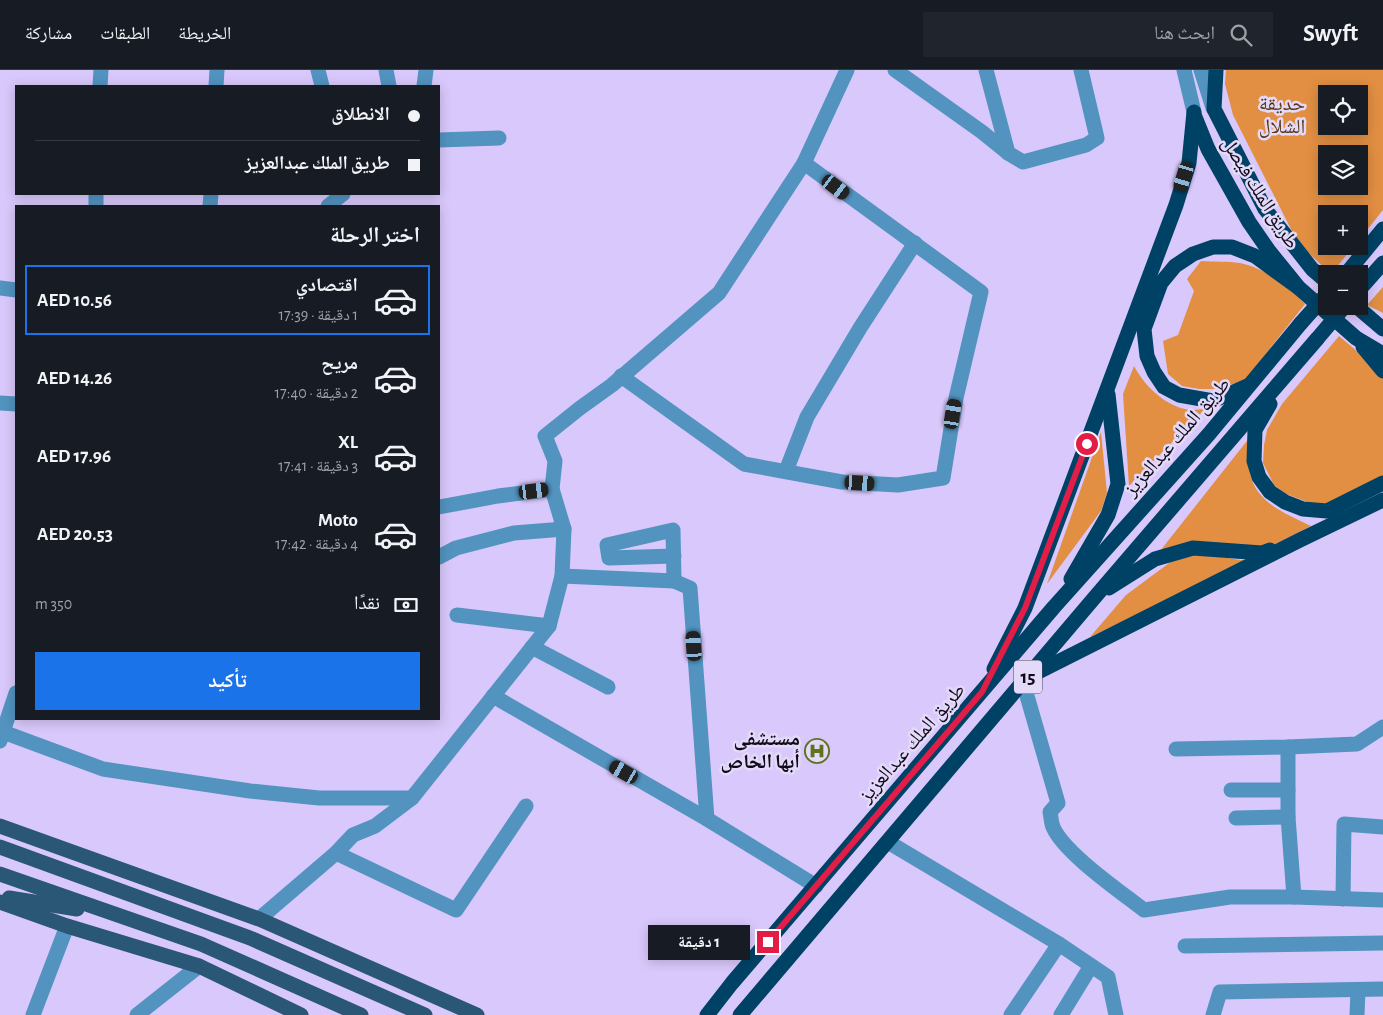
<!DOCTYPE html>
<html lang="ar">
<head>
<meta charset="utf-8">
<style>
	:root { --surface:#171b24; --page:#20242c; --text:#f1f3f6; --muted:#9ea1a6; --line:#363941; --accent:#1a73e8 }
	body { margin:0; font-family:"Alegreya Sans","Noto Naskh Arabic",sans-serif; background:var(--page); color:var(--text); direction:rtl; height:100vh; display:flex; flex-direction:column; font-size:19px; white-space:nowrap }
	* { box-sizing:border-box; margin:0 }
	p { font-size:16px; color:var(--muted) }
	.icon { flex:none; width:28px; height:28px; fill:none; stroke:currentColor; stroke-width:2; stroke-linecap:round; stroke-linejoin:round }
	.map { position:relative; flex:1; overflow:hidden; direction:ltr }
	.details { position:absolute; left:15px; top:135px; width:425px; height:515px; display:flex; flex-direction:column; background:var(--surface); border-radius:0px; box-shadow:0 2px 12px #0003; direction:rtl }
	.details>* { flex:none }
	.guide { position:absolute; left:15px; top:15px; width:425px; height:110px; border-radius:0px; box-shadow:0 2px 12px #0003; direction:rtl; display:grid; align-content:center; height:110px; padding:0 20px; background:var(--surface) }
	.tools { position:absolute; left:1318px; top:15px; display:grid; gap:10px }
	.tools a { display:grid; place-items:center; width:50px; height:50px; border-radius:0px; background:var(--surface); box-shadow:0 2px 12px #0003; font-size:25px }
	.end { position:absolute; width:22px; height:22px; margin:-11px; border:6px solid #e11d48; background:#fff; box-shadow:0 0 0 2px #fff }
	.from { border-radius:50% }
	.bubble { position:absolute; height:35px; border-radius:0px; background:var(--surface); box-shadow:0 2px 12px #0003; font-size:16px; font-weight:700; line-height:35px; text-align:center; direction:rtl }
	.car { position:absolute; width:15px; height:30px; margin:-15px -8px; border-radius:6px; box-shadow:0 0 4px 1px #0007; background:linear-gradient(#222 24%,#8ab4d8 0 40%,#222 0 76%,#8ab4d8 0 86%,#222 0) }
	.guide b { display:flex; align-items:center; gap:18px; height:48px; font-size:19px }
	.guide b+b { border-top:1px solid var(--line) }
	.guide i { width:12px; height:12px; background:var(--text) }
	ul { padding:0; list-style:none }
	li { display:flex; align-items:center; gap:15px; height:70px; margin:0 10px 8px; padding:0 10px; border:2px solid transparent; border-radius:0px }
	li div { flex:1 }
	li b { display:block; font-size:19px }
	li em { font-style:normal; font-weight:700 }
	li.selected { border-color:var(--accent) }
	li>.icon { width:45px; height:45px; stroke-width:1.5 }
	h2 { padding:0 20px; font-size:22px; line-height:60px }
	.pay { display:flex; align-items:center; gap:12px; height:55px; padding:0 20px; font-size:19px }
	.pay p { margin-inline-start:auto }
	.button { display:flex; gap:10px; margin-top:auto; padding:10px 20px }
	.button a { flex:1; height:58px; border-radius:0px; background:var(--accent); color:#fff; font-size:20px; font-weight:700; line-height:58px; text-align:center }
	header { display:flex; align-items:center; gap:30px; box-sizing:border-box; height:70px; padding:0 25px; background:var(--surface); border-bottom:1px solid var(--line) }
	header strong { font-size:24px }
	nav { display:flex; gap:28px; margin-inline-start:auto; font-size:18px }
	.search { width:350px; height:45px; background:var(--page); display:flex; align-items:center; gap:12px; box-sizing:border-box; padding:0 18px; border-radius:0px; color:var(--muted); font-size:19px }
	.map>svg:first-child { display:block }
</style>
</head>
<body>
<header>
<strong>Swyft</strong>
<div class="search"><svg class="icon" aria-label="search" viewBox="0 0 24 24"><circle cx="10" cy="10" r="6"/><path d="M15 15l6 6"/></svg>ابحث هنا</div>
<nav><a>الخريطة</a><a>الطبقات</a><a>مشاركة</a></nav>
</header>
<div class="map">
<svg width="1383" height="945" viewBox="0 0 1383 945">
	<rect width="100%" height="100%" fill="#d9c8fb"/>
	<g fill="#e28f43" fill-rule="evenodd">
		<path d="M 1226,0 L 1383,0 L 1383,140 L 1359,170 L 1359,144 L 1326,144 L 1326,176 L 1354,176 L 1331,204 L 1298,173 L 1233,45 L 1225,14 ZM 1326,24 L 1359,24 L 1359,56 L 1326,56 ZM 1326,84 L 1359,84 L 1359,116 L 1326,116 Z"/>
		<path d="M 1201,191 C 1214,192 1228,191 1240,193 C 1265,198 1288,216 1305,234 L 1245,310 L 1217,319 L 1199,319 L 1182,316 L 1168,304 L 1163,271 L 1178,265 L 1194,221 L 1187,209 Z"/>
		<path d="M 1383,217 L 1383,243 L 1367,235 Z"/>
		<path d="M 1339,266 L 1377,298 L 1383,307 L 1383,409 L 1324,438 L 1286,424 L 1274,415 L 1263,393 L 1264,375 L 1267,360 L 1282,334 Z"/>
		<path d="M 1134,296 C 1144,315 1163,334 1185,339 C 1191,341 1199,339 1205,339 L 1129,416 L 1123,324 Z"/>
		<path d="M 1101,362 L 1107,423 L 1101,441 L 1047,514 Z"/>
		<path d="M 1250,367 C 1250,378 1249,390 1250,402 C 1254,432 1288,445 1311,456 L 1268,478 L 1160,481 Z"/>
		<path d="M 1193,483 L 1248,491 L 1090,567 L 1126,525 L 1180,485 Z"/>
	</g>
	<g fill="none" stroke-linecap="round" stroke-linejoin="round">
		<g stroke="#5293bf" stroke-width="15">
			<path d="M 318,0 L 322,16"/>
			<path d="M 386,0 L 389,16"/>
			<path d="M 895,0 L 982,62 L 1008,83"/>
			<path d="M 986,0 L 1008,83 L 1023,92 L 1086,75 L 1097,68 L 1081,0"/>
			<path d="M 1184,0 L 1194,42"/>
			<path d="M 1201,0 L 1213,38"/>
			<path d="M 100,16 L 101,0"/>
			<path d="M 216,16 L 217,0"/>
			<path d="M 424,16 L 426,0"/>
			<path d="M 439,70 L 499,68"/>
			<path d="M 96,136 L 96,124"/>
			<path d="M 210,136 L 211,124"/>
			<path d="M 328,136 L 343,124"/>
			<path d="M 0,218 L 16,220"/>
			<path d="M 621,306 L 744,394 L 842,412 L 898,415 L 943,408 L 956,328 L 981,222 L 804,93"/>
			<path d="M 0,333 L 16,334"/>
			<path d="M 786,401 L 807,347 L 860,258 L 915,173"/>
			<path d="M 439,437 L 498,426 L 552,419"/>
			<path d="M 674,486 L 609,488 L 607,475 L 673,460 L 674,511 L 690,518 L 707,749"/>
			<path d="M 439,487 L 456,478 L 514,463 L 564,459"/>
			<path d="M 562,506 L 674,511"/>
			<path d="M 457,545 L 549,556"/>
			<path d="M 532,577 L 608,617"/>
			<path d="M 1023,612 L 1058,733 L 1050,742 C 1051,746 1051,752 1053,757 C 1064,783 1121,822 1144,840 L 1230,827 L 1294,827 L 1383,830"/>
			<path d="M 493,626 L 707,749 L 816,816"/>
			<path d="M 3,662 L 103,699 L 250,721 L 319,728 L 412,728"/>
			<path d="M 0,671 L 16,623"/>
			<path d="M 1288,677 L 1288,747 L 1294,827"/>
			<path d="M 1176,679 L 1288,677 L 1357,674 L 1383,657"/>
			<path d="M 1231,720 L 1288,720"/>
			<path d="M 1236,748 L 1288,747"/>
			<path d="M 888,772 L 1059,874 L 1108,907 L 1116,945"/>
			<path d="M 336,783 L 456,840 L 526,736"/>
			<path d="M 1343,829 L 1344,754 L 1383,757"/>
			<path d="M 259,849 L 336,783 L 353,765 L 375,756 L 412,728 L 549,556 L 562,506 L 564,459 L 552,419 L 555,391 L 545,366 L 580,338 L 612,315 L 719,223 L 804,93 L 847,0"/>
			<path d="M 1185,876 L 1383,873"/>
			<path d="M 33,945 L 67,856"/>
			<path d="M 137,945 L 199,896"/>
			<path d="M 1011,945 L 1059,874"/>
			<path d="M 1061,945 L 1091,896"/>
			<path d="M 1213,945 L 1220,922 L 1383,919"/>
			<path d="M 1357,945 L 1358,921"/>
		</g>
		<g stroke="#295775" stroke-width="15">
			<path d="M 0,756 L 259,849 L 477,945"/>
			<path d="M 0,777 L 250,868 L 425,945"/>
			<path d="M 0,804 L 201,874 L 361,945"/>
			<path d="M 9,828 L 77,839"/>
			<path d="M 0,832 L 67,856 L 199,896 L 301,945"/>
		</g>
		<g stroke="#004265" stroke-width="15">
			<path d="M 1216,0 L 1214,39 L 1265,139 L 1312,199 L 1326,211"/>
			<path d="M 1195,47 L 1208,79 L 1249,152 L 1269,181 L 1299,218 L 1356,268 L 1383,284"/>
			<path d="M 1346,204 L 1383,159"/>
			<path d="M 1359,220 L 1383,193"/>
			<path d="M 1356,236 L 1383,259"/>
			<path d="M 1363,277 L 1383,301"/>
			<path d="M 1247,316 L 1213,331 L 1179,325 L 1164,317 L 1154,302 L 1147,286 L 1144,259 L 1161,213 L 1175,196 L 1193,184 L 1213,177 L 1232,177 L 1255,186 L 1299,218"/>
			<path d="M 1270,334 L 1255,360 L 1254,391 L 1259,407 L 1270,422 L 1285,432 L 1303,439 L 1327,441 L 1383,413"/>
			<path d="M 1071,509 L 1108,445 L 1118,414 L 1108,324"/>
			<path d="M 1109,518 L 1155,489 L 1193,478 L 1262,483 L 1270,480"/>
			<path d="M 994,599 L 1025,538 L 1176,135 L 1189,93 L 1194,42"/>
			<path d="M 1036,603 L 1300,470 L 1383,430"/>
			<path d="M 707,945 L 732,913 L 1054,537 L 1209,364 L 1301,253"/>
			<path d="M 740,945 L 1095,527 L 1317,269"/>
		</g>
		<g stroke="#004265" stroke-width="15">
			<path d="M 1301,253 L 1326,225"/>
			<path d="M 1317,269 L 1345,236"/>
		</g>
	</g>
	<g fill="none" stroke-linecap="round" stroke-linejoin="round">
		<path stroke="#e11d48" stroke-width="6" d="M 768,872 L 982,622 L 1025,538 L 1087,374"/>
	</g>
	<defs>
		<symbol id="hospital-ring" viewBox="-11 -11 22 22"><circle r="9.5" fill="#e3d9f8" stroke="#61721f" stroke-width="1.5"/><path d="M-5-5h3v3.5h4V-5h3V5h-3V1.5h-4V5h-3Z" fill="#61721f"/></symbol>
	</defs>
	<g fill-rule="evenodd">
		<use href="#hospital-ring" x="803" y="667" width="28" height="28"/>
	</g>
	<g text-anchor="middle" dominant-baseline="central" stroke-width="5" stroke-linejoin="round" paint-order="stroke">
		<rect fill="#e3d9f8" stroke="#4f475c" stroke-width="1" x="1014" y="590.5" width="28" height="33" rx="4"/>
		<g font-size="19" font-weight="bold" fill="#0f0919">
			<text x="1028" y="607">15</text>
		</g>
		<g font-size="20" fill="#5b3613" stroke="#e3d9f8">
			<text x="1282" y="34">حديقة<tspan x="1282" dy="23">الشلال</tspan></text>
		</g>
		<g font-size="20" fill="#0f0919" stroke="#e3d9f8">
			<text transform="translate(1260 123) rotate(58)">طريق الملك فيصل</text>
			<text transform="translate(1177 367) rotate(-49)">طريق الملك عبدالعزيز</text>
			<text transform="translate(912 673) rotate(-49)">طريق الملك عبدالعزيز</text>
		</g>
		<g font-size="20" font-weight="bold" fill="#0f0919" stroke="#e3d9f8" text-anchor="end">
			<text x="800" y="669">مستشفى<tspan x="800" dy="23">أبها الخاص</tspan></text>
		</g>
	</g>
</svg>
<div class="tools">
<a><svg class="icon" aria-label="locate" viewBox="0 0 24 24"><circle cx="12" cy="12" r="6"/><path d="M12 2v4M12 18v4M2 12h4M18 12h4"/></svg></a>
<a><svg class="icon" aria-label="layers" viewBox="0 0 24 24"><path d="M12 4l9 5-9 5-9-5zM3 14l9 5 9-5"/></svg></a>
<a>+</a>
<a>−</a>
</div>
<i class="end from" style="left:1087px;top:374px"></i>
<i class="end" style="left:768px;top:872px"></i>
<div class="bubble" style="left:648px;top:855px;width:102px">1 دقيقة</div>
<i class="car" style="left:1184px;top:107px;rotate:197deg"></i>
<i class="car" style="left:836px;top:117px;rotate:127deg"></i>
<i class="car" style="left:953px;top:344px;rotate:9deg"></i>
<i class="car" style="left:860px;top:413px;rotate:93deg"></i>
<i class="car" style="left:534px;top:421px;rotate:83deg"></i>
<i class="car" style="left:694px;top:576px;rotate:356deg"></i>
<i class="car" style="left:624px;top:702px;rotate:300deg"></i>
<div class="guide">
<b><i class="from"></i>الانطلاق</b>
<b><i></i>طريق الملك عبدالعزيز</b>
</div>
<section class="details">
<h2>اختر الرحلة</h2>
<ul>
<li class="selected"><svg class="icon" aria-label="car" viewBox="0 0 24 24"><path d="M5 17H2v-5l4-1 3-4h7l3 4 3 1v5h-3M9 17h6M6 11h13"/><circle cx="7" cy="17" r="2"/><circle cx="17" cy="17" r="2"/></svg><div><b>اقتصادي</b><p>1 دقيقة · 17:39</p></div><em>AED 10.56</em></li>
<li><svg class="icon" aria-label="car" viewBox="0 0 24 24"><path d="M5 17H2v-5l4-1 3-4h7l3 4 3 1v5h-3M9 17h6M6 11h13"/><circle cx="7" cy="17" r="2"/><circle cx="17" cy="17" r="2"/></svg><div><b>مريح</b><p>2 دقيقة · 17:40</p></div><em>AED 14.26</em></li>
<li><svg class="icon" aria-label="car" viewBox="0 0 24 24"><path d="M5 17H2v-5l4-1 3-4h7l3 4 3 1v5h-3M9 17h6M6 11h13"/><circle cx="7" cy="17" r="2"/><circle cx="17" cy="17" r="2"/></svg><div><b>XL</b><p>3 دقيقة · 17:41</p></div><em>AED 17.96</em></li>
<li><svg class="icon" aria-label="car" viewBox="0 0 24 24"><path d="M5 17H2v-5l4-1 3-4h7l3 4 3 1v5h-3M9 17h6M6 11h13"/><circle cx="7" cy="17" r="2"/><circle cx="17" cy="17" r="2"/></svg><div><b>Moto</b><p>4 دقيقة · 17:42</p></div><em>AED 20.53</em></li>
</ul>
<div class="pay"><svg class="icon" aria-label="cash" viewBox="0 0 24 24"><path d="M3 7h18v10H3z"/><circle cx="12" cy="12" r="2"/></svg>نقدًا<p>350 m</p></div>
<div class="button"><a>تأكيد</a></div>
</section>
</div>
</body>
</html>
